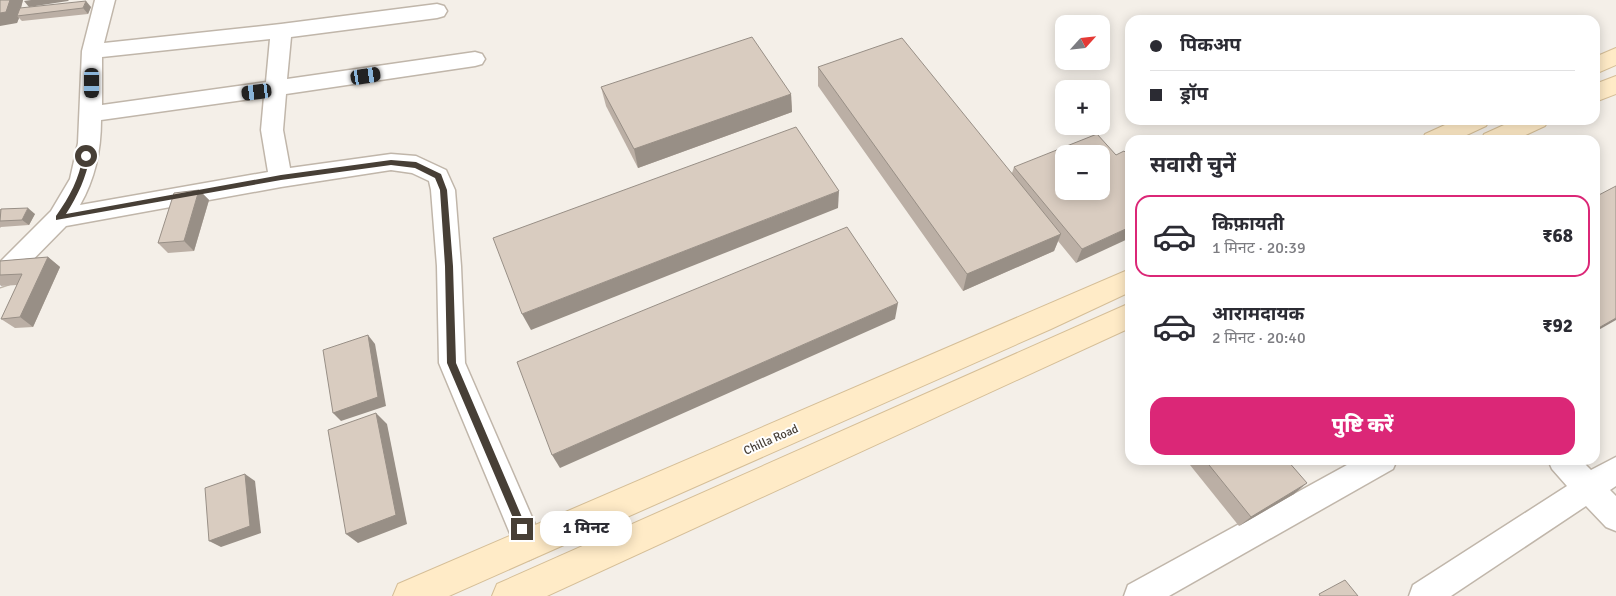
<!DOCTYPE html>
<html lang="hi">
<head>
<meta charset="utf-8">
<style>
	:root { --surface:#fff; --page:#f7f7f7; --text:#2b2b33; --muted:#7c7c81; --line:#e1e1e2; --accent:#db2777 }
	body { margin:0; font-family:Signika,"Noto Sans Devanagari",sans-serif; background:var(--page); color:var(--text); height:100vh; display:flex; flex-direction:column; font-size:19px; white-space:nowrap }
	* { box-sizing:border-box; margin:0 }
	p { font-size:16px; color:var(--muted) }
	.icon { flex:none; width:28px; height:28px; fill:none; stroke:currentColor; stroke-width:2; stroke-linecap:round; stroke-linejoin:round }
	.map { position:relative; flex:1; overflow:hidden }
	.details { position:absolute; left:1125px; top:135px; width:475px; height:330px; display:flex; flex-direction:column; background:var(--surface); border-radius:15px; box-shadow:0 2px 12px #0003 }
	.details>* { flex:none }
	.banner { position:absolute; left:1125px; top:15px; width:475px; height:110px; border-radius:15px; box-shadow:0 2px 12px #0003; display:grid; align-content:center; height:110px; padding:0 25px; background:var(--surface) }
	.needle { width:32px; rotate:63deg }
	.controls { position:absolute; left:1055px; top:15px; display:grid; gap:10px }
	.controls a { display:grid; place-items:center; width:55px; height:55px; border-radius:10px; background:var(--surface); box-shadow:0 2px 12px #0003; font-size:25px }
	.end { position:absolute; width:22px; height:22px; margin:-11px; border:6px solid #473f36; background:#fff; box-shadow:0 0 0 2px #fff }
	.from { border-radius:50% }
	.bubble { position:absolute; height:35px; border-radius:15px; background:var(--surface); box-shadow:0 2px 12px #0003; font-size:16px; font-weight:800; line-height:35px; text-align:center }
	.car { position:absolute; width:15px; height:30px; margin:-15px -8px; border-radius:6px; box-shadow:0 0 4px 1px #0007; background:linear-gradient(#222 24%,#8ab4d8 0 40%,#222 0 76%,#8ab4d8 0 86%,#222 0) }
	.banner b { display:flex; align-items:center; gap:18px; height:48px; font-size:19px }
	.banner b+b { border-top:1px solid var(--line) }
	.banner i { width:12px; height:12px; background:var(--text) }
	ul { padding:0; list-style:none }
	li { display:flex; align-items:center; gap:15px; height:82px; margin:0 10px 8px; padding:0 15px; border:2px solid transparent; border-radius:15px }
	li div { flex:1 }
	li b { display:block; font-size:19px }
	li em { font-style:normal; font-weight:800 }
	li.current { border-color:var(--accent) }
	li>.icon { width:45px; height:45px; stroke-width:1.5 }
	h2 { padding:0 25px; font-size:22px; line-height:60px }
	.primary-button { display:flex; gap:10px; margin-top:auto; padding:10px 25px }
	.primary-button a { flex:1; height:58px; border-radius:15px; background:var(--accent); color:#fff; font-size:20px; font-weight:800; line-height:58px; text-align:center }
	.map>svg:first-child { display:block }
</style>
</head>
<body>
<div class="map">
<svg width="1616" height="596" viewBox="0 0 1616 596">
	<rect width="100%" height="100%" fill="#f4efe8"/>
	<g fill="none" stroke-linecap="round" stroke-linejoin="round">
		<defs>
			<g id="minor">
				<path d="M 95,0 L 115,0 L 104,43 L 281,24 L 437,4 L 444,6 L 447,11 L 444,16 L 437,18 L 291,37 L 287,79 L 475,52 L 482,54 L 485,59 L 482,64 L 475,66 L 286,94 L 283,130 L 290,168 L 391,154 L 416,156 L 446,170 L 455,190 L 461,266 L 465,363 L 544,545 L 539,555 L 529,560 L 519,555 L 439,363 L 437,266 L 431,190 L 429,181 L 412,173 L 391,170 L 281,187 L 66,226 L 9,284 L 0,287 L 0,262 L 51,211 L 70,179 L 78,143 L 82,51 ZM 270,39 L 266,82 L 102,105 L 102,57 ZM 264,97 L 261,130 L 268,172 L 80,205 C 95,179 101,151 101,120 Z"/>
				<path d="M 1616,457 L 1616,486 L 1610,490 L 1616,496 L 1616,531 L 1606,527 L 1586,506 L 1451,596 L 1409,596 L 1413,585 L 1567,486 L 1552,469 L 1548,460 L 1581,460 L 1591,470 Z"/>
				<path d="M 1356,460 L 1397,460 L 1393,469 L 1169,596 L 1124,596 L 1128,585 Z"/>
			</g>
			<g id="secondary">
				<path d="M 1616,48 L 1616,65 L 1595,74 L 1595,57 Z"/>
				<path d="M 1616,76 L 1616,94 L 1595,102 L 1595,84 Z"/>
				<path d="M 1456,120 L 1490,120 L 1486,126 L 1456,140 L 1422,140 L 1425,134 Z"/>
				<path d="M 1515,120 L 1549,120 L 1545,126 L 1515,140 L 1481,140 L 1484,134 Z"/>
				<path d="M 1130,269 L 1130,292 L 1051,329 L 449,596 L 393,596 L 398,584 Z"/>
				<path d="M 1130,303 L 1130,328 L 547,596 L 492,596 L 497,584 Z"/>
			</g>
		</defs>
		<use href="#minor" stroke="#c0b6aa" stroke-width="3"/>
		<use href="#secondary" stroke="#d5be97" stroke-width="2"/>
		<use href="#minor" fill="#fff" fill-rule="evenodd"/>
		<use href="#secondary" fill="#ffebc7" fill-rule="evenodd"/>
	</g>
	<g fill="#bbafa5">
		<path d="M 0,0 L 23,0 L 21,8 L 91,7 L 88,14 L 22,21 L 19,18 L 17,23 Z"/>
		<path d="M 818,67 L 1012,173 L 1014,167 L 1116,155 L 1130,157 L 1076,263 L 1058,241 L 1054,251 L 963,291 L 818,86 Z"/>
		<path d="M 601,87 L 791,94 L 792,112 L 638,168 L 606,106 Z"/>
		<path d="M 199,190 L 209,200 L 194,251 L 168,253 L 158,243 Z"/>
		<path d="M 0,209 L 1,209 L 35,214 L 29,225 L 1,227 L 0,228 Z"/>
		<path d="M 48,257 L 60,267 L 33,327 L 15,328 L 1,319 L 17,285 L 1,286 L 0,285 L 0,261 Z"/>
		<path d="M 1186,460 L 1287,460 L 1294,494 L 1239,526 Z"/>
	</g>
	<g fill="#988f86">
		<path d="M 10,0 L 23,0 L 19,15 L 17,16 L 19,18 L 17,23 L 0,26 L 0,13 Z"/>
		<path d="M 31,0 L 69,0 L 68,1 L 29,7 L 24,1 Z"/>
		<path d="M 86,1 L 91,7 L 88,14 L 83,8 Z"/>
		<path d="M 791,94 L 792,112 L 638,168 L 634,149 Z"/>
		<path d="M 199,190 L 209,200 L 194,251 L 184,241 Z"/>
		<path d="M 839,191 L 838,208 L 531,330 L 522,314 Z"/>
		<path d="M 28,208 L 35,214 L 29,225 L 22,220 Z"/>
		<path d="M 1130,227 L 1130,238 L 1076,263 L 1082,249 Z"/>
		<path d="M 1061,234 L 1054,251 L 963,291 L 967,274 Z"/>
		<path d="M 48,257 L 60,267 L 33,327 L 20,317 Z"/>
		<path d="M 898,303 L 895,319 L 560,468 L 552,455 Z"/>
		<path d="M 1616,318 L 1616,320 L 1595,332 L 1595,330 Z"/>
		<path d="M 368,335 L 375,344 L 386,406 L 341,421 L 333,413 Z"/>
		<path d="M 376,413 L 387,424 L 407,524 L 358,543 L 346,534 Z"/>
		<path d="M 245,474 L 255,481 L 261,533 L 221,547 L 209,541 Z"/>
		<path d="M 1307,483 L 1294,494 L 1239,526 L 1251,517 Z"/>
	</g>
	<g fill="#d9ccc0" stroke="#988f86" fill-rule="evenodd">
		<path d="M 0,0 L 10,0 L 6,12 L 0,13 Z"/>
		<path d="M 86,1 L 83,8 L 17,16 L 20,8 Z"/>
		<path d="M 752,37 L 791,94 L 634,149 L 601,87 Z"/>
		<path d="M 902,38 L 1061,234 L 967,274 L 818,67 Z"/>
		<path d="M 796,127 L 839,191 L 522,314 L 493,238 Z"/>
		<path d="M 1097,134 L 1116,155 L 1124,151 L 1130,157 L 1130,227 L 1082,249 L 1014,167 ZM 1064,154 L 1101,154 L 1101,191 L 1064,191 Z"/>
		<path d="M 1616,186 L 1616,318 L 1595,330 L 1595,197 Z"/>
		<path d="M 199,190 L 184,241 L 158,243 L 174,193 Z"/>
		<path d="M 28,208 L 22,220 L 0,221 L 1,209 Z"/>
		<path d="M 847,227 L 898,303 L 552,455 L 517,362 Z"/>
		<path d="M 48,257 L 20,317 L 1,319 L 22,274 L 0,275 L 0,261 Z"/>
		<path d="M 368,335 L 378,397 L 333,413 L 323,350 Z"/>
		<path d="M 376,413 L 396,515 L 346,534 L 328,430 Z"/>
		<path d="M 1205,460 L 1287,460 L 1307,483 L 1251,517 Z"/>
		<path d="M 245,474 L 250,526 L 209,541 L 205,488 Z"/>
		<path d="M 1345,580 L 1358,596 L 1320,596 L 1319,594 Z"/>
	</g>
	<path fill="#473f36" d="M 86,153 L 90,156 C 86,178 78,195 66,214 L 281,175 L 391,160 L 416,162 L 441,174 L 447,190 L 453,266 L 456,363 L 527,529 L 526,532 L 519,532 L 447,363 L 445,266 L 440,190 L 435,178 L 415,168 L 391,165 L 281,180 L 56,220 L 56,216 C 70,196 79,179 83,156 Z"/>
	<g text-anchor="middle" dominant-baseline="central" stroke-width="4" stroke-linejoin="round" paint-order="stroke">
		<g font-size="12" fill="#473f36" stroke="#fff">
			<text transform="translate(771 440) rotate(-24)">Chilla Road</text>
		</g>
	</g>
</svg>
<div class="controls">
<a><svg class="needle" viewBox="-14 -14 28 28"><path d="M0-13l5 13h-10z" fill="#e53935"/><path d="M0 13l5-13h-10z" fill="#7c7c81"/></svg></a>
<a>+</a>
<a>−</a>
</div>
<i class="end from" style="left:86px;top:156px"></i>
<i class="end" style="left:522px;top:529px"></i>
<div class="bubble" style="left:540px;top:511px;width:92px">1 मिनट</div>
<i class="car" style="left:366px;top:76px;rotate:81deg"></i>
<i class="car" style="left:92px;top:83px;rotate:180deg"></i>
<i class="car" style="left:257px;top:92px;rotate:263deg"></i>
<div class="banner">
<b><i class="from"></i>पिकअप</b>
<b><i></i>ड्रॉप</b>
</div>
<section class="details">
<h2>सवारी चुनें</h2>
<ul>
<li class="current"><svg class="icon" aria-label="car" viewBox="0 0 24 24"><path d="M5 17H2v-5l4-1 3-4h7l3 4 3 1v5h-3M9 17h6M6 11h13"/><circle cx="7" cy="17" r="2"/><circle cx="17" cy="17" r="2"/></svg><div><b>किफ़ायती</b><p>1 मिनट · 20:39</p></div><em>₹68</em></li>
<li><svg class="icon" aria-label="car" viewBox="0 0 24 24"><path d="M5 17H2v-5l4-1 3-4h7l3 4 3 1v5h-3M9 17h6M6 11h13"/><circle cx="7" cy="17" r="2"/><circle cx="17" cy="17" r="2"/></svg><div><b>आरामदायक</b><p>2 मिनट · 20:40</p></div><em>₹92</em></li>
</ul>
<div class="primary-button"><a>पुष्टि करें</a></div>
</section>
</div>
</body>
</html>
